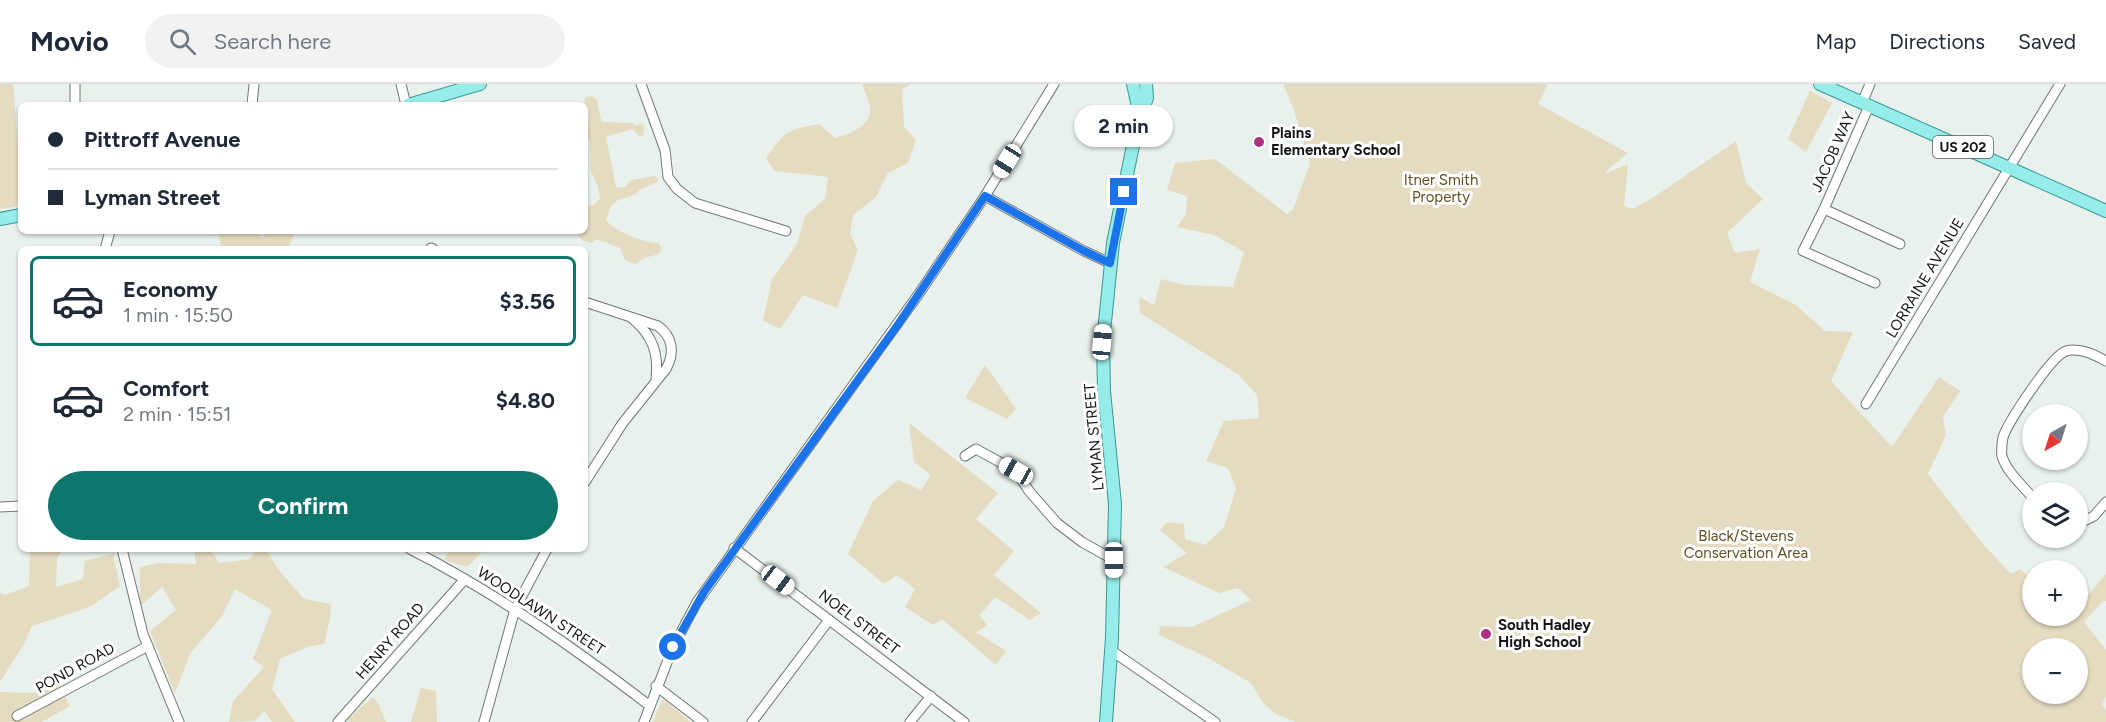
<!DOCTYPE html>
<html lang="en">
<head>
<meta charset="utf-8">
<style>
	:root { --surface:#fff; --page:#f2f2f3; --text:#1f2937; --muted:#747a83; --line:#e0e1e3; --accent:#0f766e }
	body { margin:0; font-family:Figtree,sans-serif; background:var(--page); color:var(--text); height:100vh; display:flex; flex-direction:column; font-size:22px; white-space:nowrap }
	* { box-sizing:border-box; margin:0 }
	p { font-size:20px; color:var(--muted) }
	.icon { flex:none; width:33px; height:33px; fill:none; stroke:currentColor; stroke-width:2; stroke-linecap:round; stroke-linejoin:round }
	.map { position:relative; flex:1; overflow:hidden }
	.side { position:absolute; left:18px; top:162px; width:570px; height:306px; display:flex; flex-direction:column; background:var(--surface); border-radius:9px; box-shadow:0 2px 4px #0004 }
	.side>* { flex:none }
	.top-card { position:absolute; left:18px; top:18px; width:570px; height:132px; border-radius:9px; box-shadow:0 2px 4px #0004; display:grid; align-content:center; height:132px; padding:0 30px; background:var(--surface) }
	.needle { width:39px; rotate:219deg }
	.fabs { position:absolute; left:2022px; top:320px; display:grid; gap:12px }
	.fabs a { display:grid; place-items:center; width:66px; height:66px; border-radius:50%; background:var(--surface); box-shadow:0 2px 4px #0004; font-size:30px }
	.end { position:absolute; width:27px; height:27px; margin:-14px; border:8px solid #1a73e8; background:#fff; box-shadow:0 0 0 3px #fff }
	.from { border-radius:50% }
	.bubble { position:absolute; height:42px; border-radius:21px; background:var(--surface); box-shadow:0 2px 4px #0004; font-size:20px; font-weight:700; line-height:42px; text-align:center }
	.car { position:absolute; width:18px; height:36px; margin:-18px -9px; border-radius:8px; box-shadow:0 0 4px 2px #0007; background:linear-gradient(#fff 24%,#345 0 40%,#fff 0 76%,#345 0 86%,#fff 0) }
	.top-card b { display:flex; align-items:center; gap:21px; height:57px; font-size:22px }
	.top-card b+b { border-top:2px solid var(--line) }
	.top-card i { width:15px; height:15px; background:var(--text) }
	ul { padding:10px 0 0; list-style:none }
	li { display:flex; align-items:center; gap:18px; height:90px; margin:0 12px 9px; padding:0 18px; border:3px solid transparent; border-radius:9px }
	li div { flex:1 }
	li b { display:block; font-size:22px }
	li em { font-style:normal; font-weight:700 }
	li.active { border-color:var(--accent) }
	li>.icon { width:54px; height:54px; stroke-width:1.5 }
	.primary-button { display:flex; gap:12px; margin-top:auto; padding:12px 30px }
	.primary-button a { flex:1; height:69px; border-radius:36px; background:var(--accent); color:#fff; font-size:24px; font-weight:700; line-height:69px; text-align:center }
	header { display:flex; align-items:center; gap:36px; box-sizing:border-box; height:84px; padding:0 30px; background:var(--surface); border-bottom:2px solid var(--line) }
	header strong { font-size:28px }
	nav { display:flex; gap:33px; margin-inline-start:auto; font-size:21px }
	.search { width:420px; height:54px; background:var(--page); display:flex; align-items:center; gap:15px; box-sizing:border-box; padding:0 21px; border-radius:33px; color:var(--muted); font-size:22px }
	.map>svg:first-child { display:block }
</style>
</head>
<body>
<header>
<strong>Movio</strong>
<div class="search"><svg class="icon" aria-label="search" viewBox="0 0 24 24"><circle cx="10" cy="10" r="6"/><path d="M15 15l6 6"/></svg>Search here</div>
<nav><a>Map</a><a>Directions</a><a>Saved</a></nav>
</header>
<div class="map">
<svg width="2106" height="638" viewBox="0 0 2106 638">
	<rect width="100%" height="100%" fill="#e8f1eb"/>
	<g fill="#e5dbc1" fill-rule="evenodd">
		<path d="M 0,0 L 13,0 L 21,93 L 21,122 L 0,125 Z"/>
		<path d="M 862,0 L 911,0 L 902,5 L 904,43 L 916,56 L 908,79 L 888,89 L 876,113 L 853,131 L 850,150 L 858,166 L 837,224 L 803,211 L 780,245 L 763,236 L 772,196 L 797,160 L 805,132 L 825,115 L 828,93 L 774,87 L 766,74 C 787,46 784,47 819,40 L 835,54 C 846,51 868,43 870,29 C 871,20 865,8 862,0 Z"/>
		<path d="M 1283,0 L 1548,0 L 1538,20 L 1628,69 L 1606,87 L 1607,89 L 1628,80 L 1624,122 L 1632,125 L 1654,113 L 1736,57 L 1746,99 L 1763,115 L 1727,149 L 1735,169 L 1760,165 L 1750,198 L 1796,221 L 1825,247 L 1853,248 L 1831,297 L 1892,363 L 1939,293 L 1960,307 L 1943,333 L 1946,351 L 1928,390 L 1982,459 L 2011,490 L 2020,485 L 2032,496 L 2032,531 L 2078,531 L 2078,517 L 2082,519 L 2106,490 L 2106,517 L 2103,517 L 2084,538 L 2106,566 L 2106,612 L 2102,620 L 2106,626 L 2106,638 L 1296,638 L 1276,630 L 1263,619 L 1251,599 L 1206,573 L 1159,551 L 1160,542 L 1192,543 L 1251,516 L 1238,504 L 1219,509 L 1163,483 L 1187,469 L 1160,446 L 1167,438 L 1184,440 L 1185,455 L 1205,461 L 1224,443 L 1236,405 L 1228,384 L 1206,377 L 1224,337 L 1259,334 L 1257,311 L 1239,291 L 1140,229 L 1139,213 L 1154,221 L 1161,195 L 1185,201 L 1233,203 L 1244,168 L 1214,151 L 1177,143 L 1186,130 L 1187,112 L 1167,106 L 1175,79 L 1215,75 L 1287,130 L 1293,125 L 1310,80 L 1294,26 ZM 2032,564 L 2078,564 L 2078,609 L 2032,609 Z"/>
		<path d="M 1810,7 L 1832,19 L 1806,68 L 1788,55 Z"/>
		<path d="M 592,12 L 597,16 L 601,36 L 604,38 L 629,39 L 633,39 L 634,42 L 642,40 L 644,42 L 643,51 L 640,53 L 633,45 L 606,53 L 616,103 L 624,104 L 631,96 L 655,92 L 658,95 L 657,98 L 641,105 L 634,111 L 618,116 L 611,122 L 606,136 C 614,147 644,159 658,159 L 660,161 L 661,168 C 653,174 645,171 635,180 L 625,176 L 620,164 L 597,155 L 591,159 L 582,156 L 575,147 L 585,147 L 585,120 L 592,122 L 600,115 L 598,103 L 591,87 L 590,57 L 585,52 L 585,39 L 589,38 C 590,30 589,24 584,18 L 586,13 Z"/>
		<path d="M 219,147 L 255,147 L 263,154 L 266,147 L 295,147 L 288,165 L 222,165 L 218,149 Z"/>
		<path d="M 985,281 L 1016,325 L 1007,335 L 965,314 Z"/>
		<path d="M 909,339 L 998,409 L 976,435 L 1014,467 L 994,491 L 1041,529 L 1030,536 L 995,513 L 980,531 L 987,542 L 976,548 L 1006,567 L 996,581 L 942,535 L 933,541 L 905,523 L 915,505 L 897,491 L 884,500 L 848,470 L 873,417 L 898,396 L 921,406 L 931,391 L 914,378 Z"/>
		<path d="M 30,465 L 63,465 L 57,474 L 56,503 L 83,495 L 85,477 L 113,470 L 120,502 L 90,523 L 32,542 L 24,560 L 0,598 L 0,509 L 5,511 L 29,502 Z"/>
		<path d="M 194,465 L 210,465 L 219,479 L 250,475 L 258,465 L 266,465 L 278,485 L 304,515 L 331,520 L 330,535 L 324,560 L 307,563 L 280,575 L 272,605 L 295,638 L 272,638 L 264,627 L 255,637 L 229,638 L 233,617 L 264,583 L 253,575 L 272,526 L 235,505 L 222,532 L 190,570 L 175,609 L 150,547 L 176,526 L 162,503 L 140,522 L 140,483 L 158,479 L 196,480 Z"/>
		<path d="M 450,465 L 485,465 L 467,483 L 444,476 Z"/>
		<path d="M 59,602 L 70,622 L 42,638 L 0,638 L 0,608 L 35,609 Z"/>
		<path d="M 421,604 L 436,607 L 437,638 L 411,638 Z"/>
		<path d="M 373,613 L 379,621 L 386,638 L 350,638 L 347,636 Z"/>
		<path d="M 662,616 L 665,616 L 690,638 L 653,638 Z"/>
	</g>
	<g fill="none" stroke-linecap="round" stroke-linejoin="round">
		<defs>
			<g id="minor">
				<path d="M 401,0 L 406,21"/>
				<path d="M 641,0 L 665,66 L 668,93 L 677,105 L 695,119 L 786,147"/>
				<path d="M 1862,19 L 1870,0"/>
				<path d="M 75,21 L 75,0"/>
				<path d="M 252,21 L 254,0"/>
				<path d="M 1869,22 L 1824,125 L 1803,167 L 1875,199"/>
				<path d="M 985,112 L 1084,167 L 1110,179"/>
				<path d="M 1824,125 L 1900,160"/>
				<path d="M 431,164 L 433,165"/>
				<path d="M 105,165 L 110,147"/>
				<path d="M 585,218 L 658,242 C 673,253 675,269 666,285 L 622,340 L 585,398"/>
				<path d="M 633,235 C 653,252 659,270 656,296"/>
				<path d="M 1866,320 L 2060,0"/>
				<path d="M 965,372 L 976,365 L 1016,387 L 1029,407 L 1057,439 L 1082,458 L 1114,476"/>
				<path d="M 2032,413 C 2022,401 2006,387 2002,372 C 2001,366 2002,359 2003,353 C 2009,337 2051,272 2066,267 C 2080,263 2095,271 2106,277"/>
				<path d="M 0,423 L 21,422"/>
				<path d="M 2078,440 L 2094,432 L 2106,418"/>
				<path d="M 734,464 L 964,638"/>
				<path d="M 122,465 L 143,550 L 179,638"/>
				<path d="M 410,465 C 496,509 573,563 650,622"/>
				<path d="M 1112,567 L 1215,638"/>
				<path d="M 656,602 L 703,638"/>
				<path d="M 17,632 L 148,562"/>
				<path d="M 338,638 L 465,495"/>
				<path d="M 484,638 L 515,525 L 547,465"/>
				<path d="M 644,638 L 673,563 L 697,518 L 918,211 L 985,112 L 1054,0"/>
				<path d="M 752,638 L 829,536"/>
				<path d="M 910,638 L 931,612"/>
			</g>
			<g id="major">
				<path d="M 1133,0 L 1140,32"/>
				<path d="M 1820,0 L 2106,127"/>
				<path d="M 408,21 L 480,0"/>
				<path d="M 0,135 L 21,131"/>
				<path d="M 1106,638 L 1112,554 L 1115,420 L 1104,307 L 1103,258 L 1113,159 L 1137,42 L 1147,14 L 1146,0"/>
			</g>
		</defs>
		<use href="#minor" stroke="#707873" stroke-width="11"/>
		<use href="#major" stroke="#3a9a96" stroke-width="14"/>
		<use href="#minor" stroke="#fff" stroke-width="9"/>
		<use href="#major" stroke="#95ece9" stroke-width="12"/>
	</g>
	<g fill="none" stroke-linecap="round" stroke-linejoin="round">
		<path stroke="#1a73e8" stroke-width="8" d="M 673,563 L 704,508 L 897,242 L 985,112 L 1084,167 L 1110,179 L 1124,108"/>
	</g>
	<g fill="#ae2f7d" stroke="#fff" stroke-width="2">
		<circle cx="1259" cy="58" r="6"/>
		<circle cx="1486" cy="550" r="6"/>
	</g>
	<g text-anchor="middle" dominant-baseline="central" stroke-width="6" stroke-linejoin="round" paint-order="stroke">
		<rect fill="#fff" stroke="#5a5d5b" stroke-width="1.5" x="1933" y="52" width="60" height="22" rx="4.5"/>
		<g font-size="14" font-weight="bold" fill="#141715">
			<text x="1963" y="63">US 202</text>
		</g>
		<g font-size="15" font-weight="bold" fill="#141715" stroke="#fff" text-anchor="start">
			<text x="1271" y="49">Plains<tspan x="1271" dy="17">Elementary School</tspan></text>
			<text x="1498" y="541">South Hadley<tspan x="1498" dy="17">High School</tspan></text>
		</g>
		<g font-size="15" fill="#141715" stroke="#fff">
			<text transform="translate(1833 68) rotate(-66)">JACOB WAY</text>
			<text transform="translate(1925 194) rotate(-59)">LORRAINE AVENUE</text>
			<text transform="translate(1094 353) rotate(-95)">LYMAN STREET</text>
			<text transform="translate(541 527) rotate(33)">WOODLAWN STREET</text>
			<text transform="translate(859 538) rotate(37)">NOEL STREET</text>
			<text transform="translate(390 557) rotate(-49)">HENRY ROAD</text>
			<text transform="translate(75 584) rotate(-29)">POND ROAD</text>
		</g>
		<g font-size="15" fill="#604f1f" stroke="#fff">
			<text x="1441" y="96">Itner Smith<tspan x="1441" dy="17">Property</tspan></text>
			<text x="1746" y="452">Black/Stevens<tspan x="1746" dy="17">Conservation Area</tspan></text>
		</g>
	</g>
</svg>
<div class="fabs">
<a><svg class="needle" viewBox="-14 -14 28 28"><path d="M0-13l5 13h-10z" fill="#e53935"/><path d="M0 13l5-13h-10z" fill="#747a83"/></svg></a>
<a><svg class="icon" aria-label="layers" viewBox="0 0 24 24"><path d="M12 4l9 5-9 5-9-5zM3 14l9 5 9-5"/></svg></a>
<a>+</a>
<a>−</a>
</div>
<i class="end from" style="left:673px;top:563px"></i>
<i class="end" style="left:1124px;top:108px"></i>
<div class="bubble" style="left:1074px;top:21px;width:99px">2 min</div>
<i class="car" style="left:1007px;top:77px;rotate:212deg"></i>
<i class="car" style="left:1102px;top:258px;rotate:5deg"></i>
<i class="car" style="left:1016px;top:387px;rotate:299deg"></i>
<i class="car" style="left:1114px;top:476px;rotate:180deg"></i>
<i class="car" style="left:778px;top:496px;rotate:127deg"></i>
<div class="top-card">
<b><i class="from"></i>Pittroff Avenue</b>
<b><i></i>Lyman Street</b>
</div>
<section class="side">
<ul>
<li class="active"><svg class="icon" aria-label="car" viewBox="0 0 24 24"><path d="M5 17H2v-5l4-1 3-4h7l3 4 3 1v5h-3M9 17h6M6 11h13"/><circle cx="7" cy="17" r="2"/><circle cx="17" cy="17" r="2"/></svg><div><b>Economy</b><p>1 min · 15:50</p></div><em>$3.56</em></li>
<li><svg class="icon" aria-label="car" viewBox="0 0 24 24"><path d="M5 17H2v-5l4-1 3-4h7l3 4 3 1v5h-3M9 17h6M6 11h13"/><circle cx="7" cy="17" r="2"/><circle cx="17" cy="17" r="2"/></svg><div><b>Comfort</b><p>2 min · 15:51</p></div><em>$4.80</em></li>
</ul>
<div class="primary-button"><a>Confirm</a></div>
</section>
</div>
</body>
</html>
